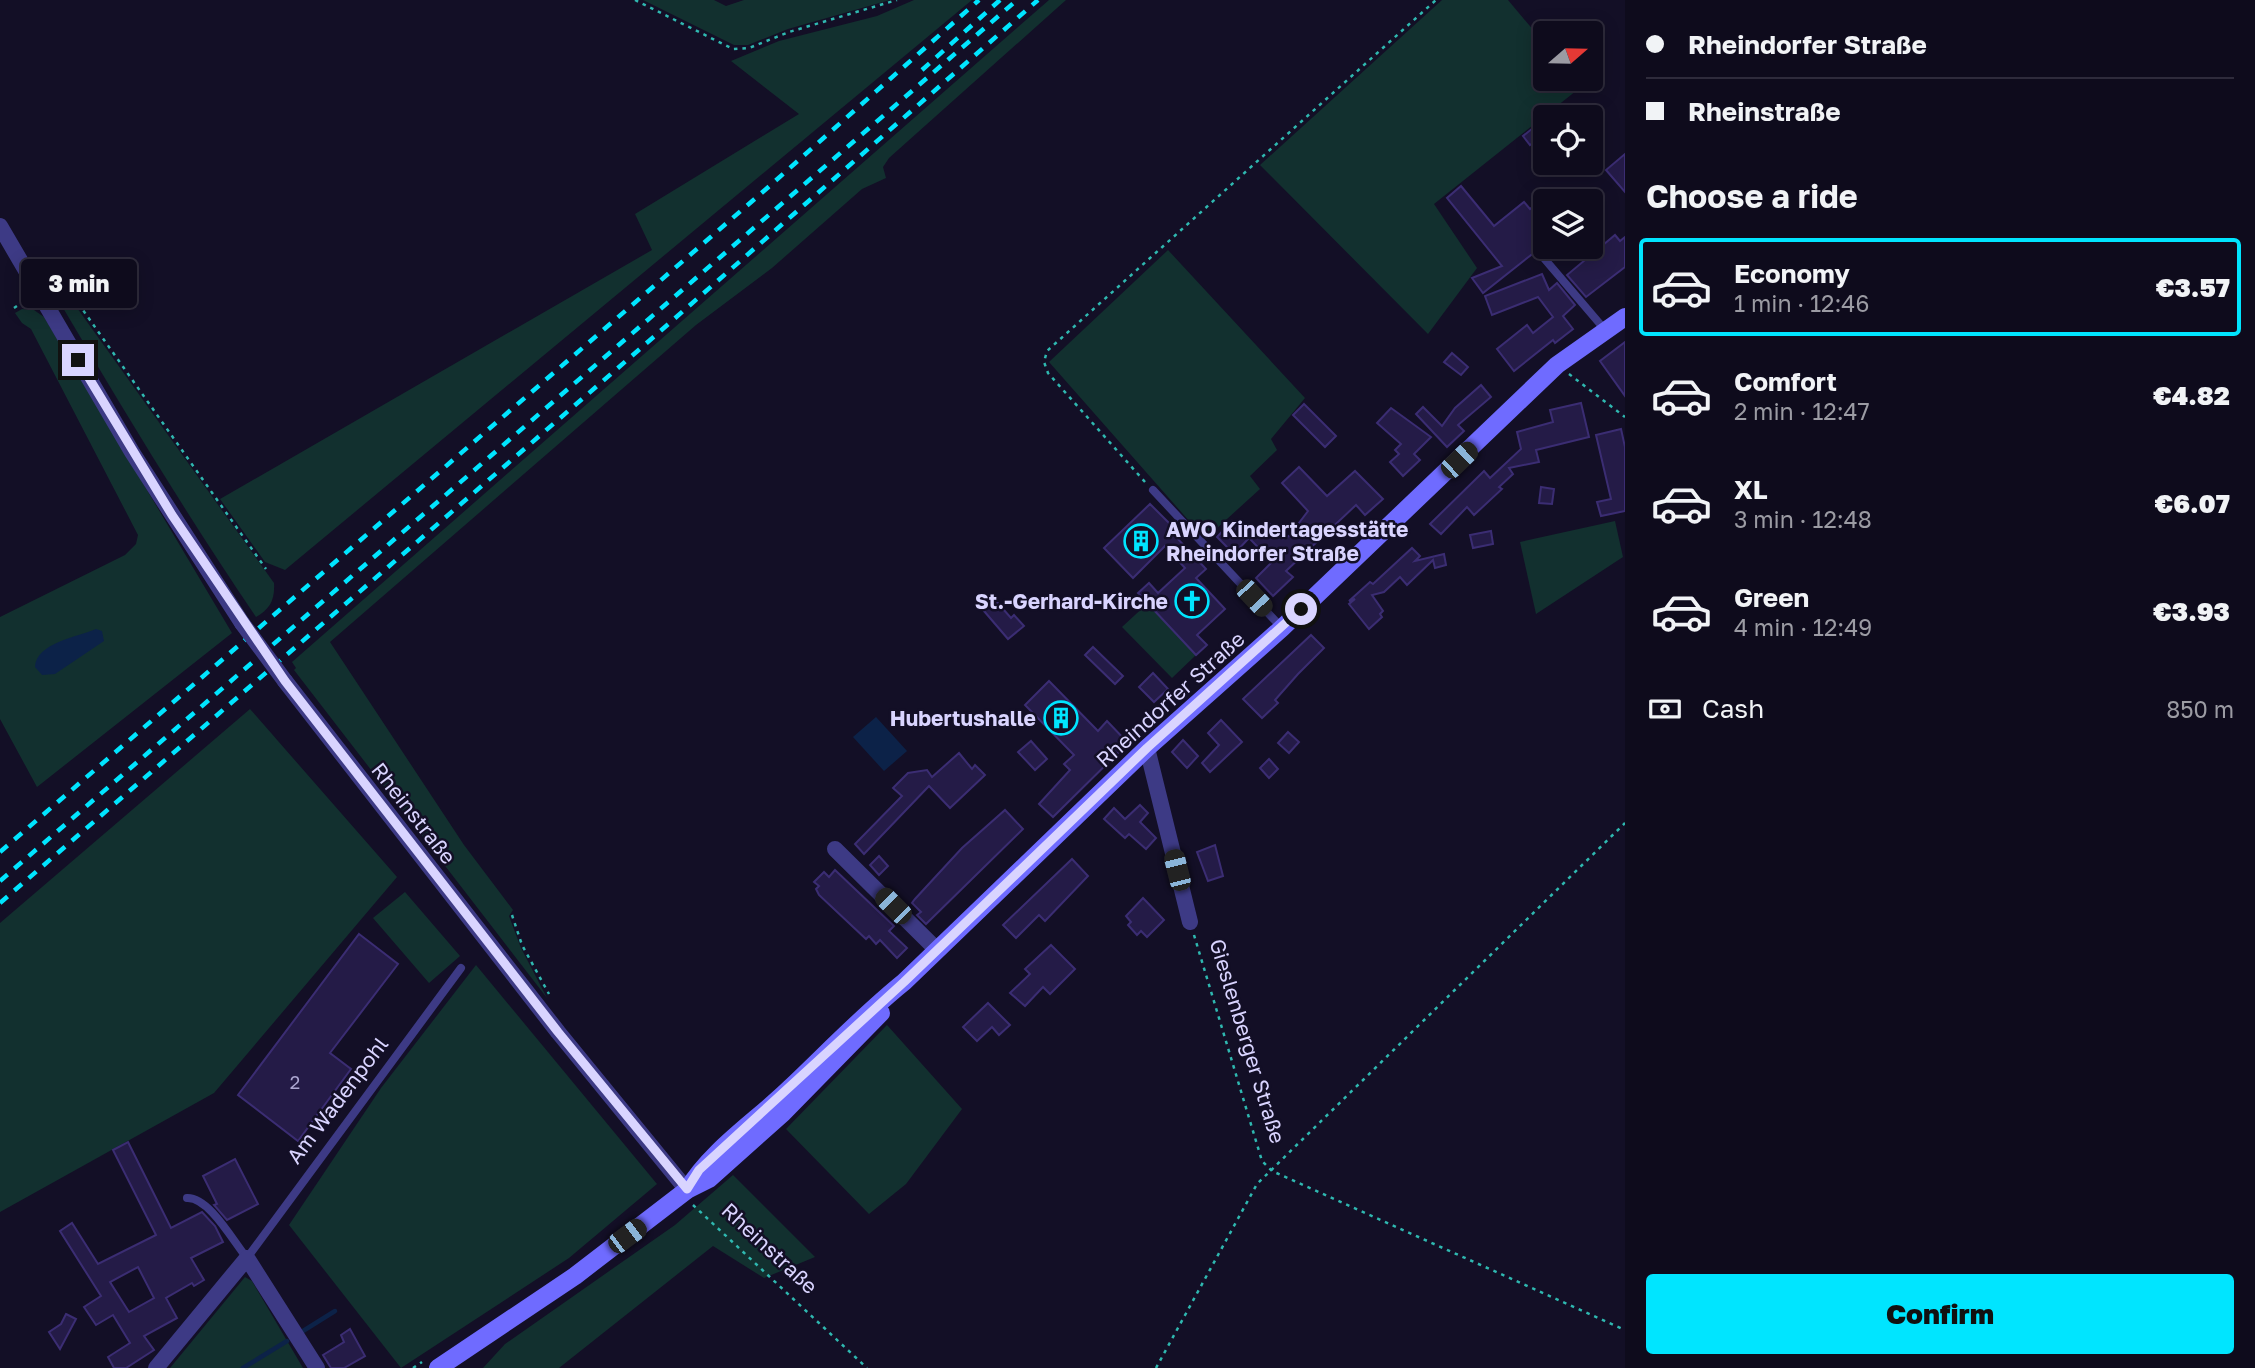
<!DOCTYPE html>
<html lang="en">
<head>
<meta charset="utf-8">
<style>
	:root { --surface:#0e0b1c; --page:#1c1929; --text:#f1f3f6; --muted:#9b9ba3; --line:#2e2b3b; --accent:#00e5ff }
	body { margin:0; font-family:"Golos Text",sans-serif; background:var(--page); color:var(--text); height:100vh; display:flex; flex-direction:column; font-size:26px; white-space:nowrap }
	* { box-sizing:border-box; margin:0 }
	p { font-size:23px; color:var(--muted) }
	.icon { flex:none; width:38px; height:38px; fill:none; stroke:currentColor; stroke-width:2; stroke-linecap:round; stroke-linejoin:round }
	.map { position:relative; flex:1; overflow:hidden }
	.drawer { display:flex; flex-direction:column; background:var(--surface); width:630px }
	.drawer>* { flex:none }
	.banner { display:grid; align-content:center; height:154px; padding:0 21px; background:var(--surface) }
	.needle { width:46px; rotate:70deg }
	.tools { position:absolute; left:1533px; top:21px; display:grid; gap:14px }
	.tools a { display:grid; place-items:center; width:70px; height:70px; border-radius:7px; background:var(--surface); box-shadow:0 4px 18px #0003,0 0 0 2px var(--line); font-size:35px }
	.end { position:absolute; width:32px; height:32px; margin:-16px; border:9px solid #d9d4ff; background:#111; box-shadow:0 0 0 4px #111 }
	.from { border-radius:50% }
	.bubble { position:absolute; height:49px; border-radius:7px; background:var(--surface); box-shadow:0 4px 18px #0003,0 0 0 2px var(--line); font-size:23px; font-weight:800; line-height:49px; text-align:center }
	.car { position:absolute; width:21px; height:42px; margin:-21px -10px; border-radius:9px; box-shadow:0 0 5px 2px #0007; background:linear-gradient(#222 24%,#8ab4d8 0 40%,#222 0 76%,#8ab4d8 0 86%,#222 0) }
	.banner b { display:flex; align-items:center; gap:24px; height:66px; font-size:26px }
	.banner b+b { border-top:2px solid var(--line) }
	.banner i { width:18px; height:18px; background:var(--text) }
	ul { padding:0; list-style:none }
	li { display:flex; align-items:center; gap:21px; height:98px; margin:0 14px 10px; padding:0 7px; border:4px solid transparent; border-radius:7px }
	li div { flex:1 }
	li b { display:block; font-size:26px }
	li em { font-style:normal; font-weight:800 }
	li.current { border-color:var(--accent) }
	li>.icon { width:63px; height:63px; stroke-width:1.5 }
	h2 { padding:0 21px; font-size:32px; line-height:84px }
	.pay { display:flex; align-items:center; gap:18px; height:77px; padding:0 21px; font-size:26px }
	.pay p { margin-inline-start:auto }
	.primary-button { display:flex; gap:14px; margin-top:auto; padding:14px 21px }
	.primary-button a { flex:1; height:80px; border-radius:7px; background:var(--accent); color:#111; font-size:28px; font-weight:800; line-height:80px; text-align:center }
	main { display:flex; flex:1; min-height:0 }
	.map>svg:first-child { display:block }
</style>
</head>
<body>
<main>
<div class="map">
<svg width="1625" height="1368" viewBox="0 0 1625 1368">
	<rect width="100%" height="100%" fill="#130f26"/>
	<g fill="#12302f">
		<path d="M 643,0 L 714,0 L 726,6 L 744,0 L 890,0 L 788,29 L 748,45 L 734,45 Z"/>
		<path d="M 914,0 L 972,0 L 285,570 L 265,562 L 220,499 L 652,250 L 635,214 L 799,114 L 731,61 L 779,41 L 877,16 Z"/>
		<path d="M 1049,0 L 1066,0 L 889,158 L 883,167 L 886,178 L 862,189 L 772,268 L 696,325 L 330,642 L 464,845 L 513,910 L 509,916 L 521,948 L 547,998 L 294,670 L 296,668 L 292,662 Z"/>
		<path d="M 1442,0 L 1508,0 L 1545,44 L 1545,79 L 1575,79 L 1581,87 L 1434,204 L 1477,268 L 1428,334 L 1260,165 Z"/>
		<path d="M 1168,250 L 1305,398 L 1271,439 L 1277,450 L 1250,476 L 1260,489 L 1205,539 L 1049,362 Z"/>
		<path d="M 53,291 L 70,298 L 274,583 C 275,600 270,609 256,617 C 184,511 118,401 53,291 Z"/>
		<path d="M 22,309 L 34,310 L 44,317 L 232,633 L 37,787 L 0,719 L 0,617 L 125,555 L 136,544 L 138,535 L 31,329 L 22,323 L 15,313 Z"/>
		<path d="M 1615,521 L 1623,557 L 1536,614 L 1520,542 Z"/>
		<path d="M 1148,603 L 1196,655 L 1172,678 L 1122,627 Z"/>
		<path d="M 250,709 L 397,877 L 214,1093 L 0,1212 L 0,923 Z"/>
		<path d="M 405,892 L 460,956 L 429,983 L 373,918 Z"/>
		<path d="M 476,965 L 657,1184 L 569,1258 L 401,1368 L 289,1225 L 381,1088 Z"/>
		<path d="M 887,1025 L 962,1109 L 906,1184 L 869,1214 L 786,1129 Z"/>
		<path d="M 733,1175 L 815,1257 L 764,1278 L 713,1246 L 559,1368 L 483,1368 L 505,1344 L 675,1225 Z"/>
		<path d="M 245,1277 L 252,1281 L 303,1368 L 170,1368 Z"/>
	</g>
	<g fill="#0c2248">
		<path d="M 96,629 L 102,631 L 104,641 L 55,674 L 42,675 L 35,667 C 36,643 77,637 96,629 Z"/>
		<path d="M 876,717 L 907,751 L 884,771 L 853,737 Z"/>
	</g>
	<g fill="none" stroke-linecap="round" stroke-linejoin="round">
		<g stroke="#0c2248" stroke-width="4.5">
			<path d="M 303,1331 L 335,1311"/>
			<path d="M 243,1368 L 287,1341"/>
		</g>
	</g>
	<g fill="#241b47" stroke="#3b2d73" stroke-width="2" fill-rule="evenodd">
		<path d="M 1533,128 L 1541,137 L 1530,145 L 1523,136 Z"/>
		<path d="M 1625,154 L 1625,192 L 1606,170 Z"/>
		<path d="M 1461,186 L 1494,226 L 1524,202 L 1530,209 L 1545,197 L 1545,244 L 1483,293 L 1472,278 L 1502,266 L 1447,198 Z"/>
		<path d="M 1615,235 L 1620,241 L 1625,237 L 1625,267 L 1586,297 L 1567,275 Z"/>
		<path d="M 1542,274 L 1549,290 L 1557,283 L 1575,305 L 1563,316 L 1573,329 L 1555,343 L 1553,340 L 1514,371 L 1497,349 L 1527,325 L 1533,333 L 1553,317 L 1538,297 L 1492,315 L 1485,296 Z"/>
		<path d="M 1625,342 L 1625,396 L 1600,361 Z"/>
		<path d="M 1452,353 L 1468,367 L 1461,375 L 1444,362 Z"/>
		<path d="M 1481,385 L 1491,397 L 1458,425 L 1464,431 L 1447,447 L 1416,414 L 1423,407 L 1442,426 L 1455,408 Z"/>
		<path d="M 1581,403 L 1589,437 L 1536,450 L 1539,462 L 1509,468 L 1513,474 L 1499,487 L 1502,489 L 1474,515 L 1467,507 L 1441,534 L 1430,524 L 1484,471 L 1490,478 L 1521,449 L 1517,432 L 1553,422 L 1550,410 Z"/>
		<path d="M 1304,404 L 1336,436 L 1325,447 L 1293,415 Z"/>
		<path d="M 1391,408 L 1431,437 L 1414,454 L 1420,460 L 1403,476 L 1390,462 L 1399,454 L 1395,450 L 1401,444 L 1377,423 Z"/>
		<path d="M 1621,429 L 1625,447 L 1625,511 L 1601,516 L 1597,502 L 1611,499 L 1596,435 Z"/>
		<path d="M 1299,467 L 1327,496 L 1355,471 L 1383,499 L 1365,515 L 1356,505 L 1286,571 L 1293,577 L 1273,596 L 1256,578 L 1272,562 L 1251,540 L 1269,523 L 1283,539 L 1289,536 L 1308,511 L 1282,483 Z"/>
		<path d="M 1541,487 L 1554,489 L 1552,504 L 1539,503 Z"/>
		<path d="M 1150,504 L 1179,533 L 1175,536 L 1206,569 L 1196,578 L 1225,609 L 1197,635 L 1207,645 L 1196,655 L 1138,593 L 1149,583 L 1158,593 L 1185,568 L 1165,546 L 1133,578 L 1104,548 Z"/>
		<path d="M 1232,521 L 1249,538 L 1234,554 L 1217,537 Z"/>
		<path d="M 1491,531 L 1493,544 L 1473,548 L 1470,535 Z"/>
		<path d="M 1412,548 L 1420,556 L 1415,561 L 1444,554 L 1446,565 L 1435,568 L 1433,560 L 1407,585 L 1400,577 L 1384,592 L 1372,595 L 1383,611 L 1380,614 L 1382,617 L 1369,629 L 1349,604 L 1355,599 L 1349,601 L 1370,582 L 1373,584 Z"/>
		<path d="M 996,601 L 1011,618 L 1014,615 L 1024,626 L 1008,639 L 984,611 Z"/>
		<path d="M 1311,635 L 1324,648 L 1298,674 L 1275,700 L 1278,703 L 1262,718 L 1243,699 Z"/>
		<path d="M 1093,647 L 1123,676 L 1115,684 L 1085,655 Z"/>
		<path d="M 1153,673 L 1168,689 L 1154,702 L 1139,687 Z"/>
		<path d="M 1049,681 L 1098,731 L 1107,721 L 1128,743 L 1053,817 L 1039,804 L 1070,770 L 1064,764 L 1074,755 L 1025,705 Z"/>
		<path d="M 1221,720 L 1242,742 L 1210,772 L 1202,763 L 1219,745 L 1208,733 Z"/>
		<path d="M 1288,732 L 1299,742 L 1289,753 L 1278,743 Z"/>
		<path d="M 1183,740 L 1198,756 L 1187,768 L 1172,752 Z"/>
		<path d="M 1031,741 L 1047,759 L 1035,770 L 1018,752 Z"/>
		<path d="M 959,753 L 972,769 L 975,765 L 985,775 L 950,808 L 929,786 L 864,854 L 855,844 L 902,796 L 893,788 L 908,773 L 927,770 L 932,777 Z"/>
		<path d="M 1269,759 L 1278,769 L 1269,778 L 1260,768 Z"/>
		<path d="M 1140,805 L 1148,813 L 1140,822 L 1156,838 L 1146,849 L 1129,834 L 1125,838 L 1104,819 L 1114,808 L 1125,819 Z"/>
		<path d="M 1005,810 L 1023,829 L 926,924 L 917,915 L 921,912 L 912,903 L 915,899 L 962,848 Z"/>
		<path d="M 1215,845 L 1223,876 L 1208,881 L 1197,852 Z"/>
		<path d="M 879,856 L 888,866 L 879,875 L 870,865 Z"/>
		<path d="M 1072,859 L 1088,876 L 1045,921 L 1039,915 L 1016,938 L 1003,925 Z"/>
		<path d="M 835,870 L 894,926 L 889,931 L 907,948 L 897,958 L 880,940 L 876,944 L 869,936 L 866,939 L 819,895 L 816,889 L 819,886 L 814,882 L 824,872 L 829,877 Z"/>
		<path d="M 1143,898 L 1164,920 L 1147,937 L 1141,931 L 1137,935 L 1128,925 L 1131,922 L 1126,916 Z"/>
		<path d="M 359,934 L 398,964 L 330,1053 L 351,1069 L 298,1141 L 238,1095 Z"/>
		<path d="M 1051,945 L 1075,969 L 1050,994 L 1043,987 L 1025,1006 L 1010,993 L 1030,974 L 1025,969 Z"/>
		<path d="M 988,1003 L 1010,1025 L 999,1035 L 992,1027 L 977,1041 L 963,1027 Z"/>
		<path d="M 128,1142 L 171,1228 L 202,1212 L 215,1226 L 223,1242 L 191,1258 L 204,1280 L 194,1286 L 192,1283 L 166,1298 L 177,1318 L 144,1336 L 154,1350 L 126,1368 L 114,1368 L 108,1357 L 130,1343 L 113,1315 L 96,1325 L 84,1307 L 101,1296 L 60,1231 L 72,1223 L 98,1264 L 156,1235 L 113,1150 ZM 138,1267 L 154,1298 L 129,1312 L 110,1282 Z"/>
		<path d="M 235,1159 L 258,1204 L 227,1220 L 214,1205 L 217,1204 L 203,1176 Z"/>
		<path d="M 66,1314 L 76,1319 L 60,1349 L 49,1332 L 61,1324 Z"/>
		<path d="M 350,1329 L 365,1356 L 344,1368 L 331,1368 L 323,1355 L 344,1342 L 341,1335 Z"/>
	</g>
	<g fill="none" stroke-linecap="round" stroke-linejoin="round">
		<g stroke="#2fb8b0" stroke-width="2.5" stroke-dasharray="3.5 5" stroke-linecap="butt">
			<path d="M 635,0 L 733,49 L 749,48 L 789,32 L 897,0"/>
			<path d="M 53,285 L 62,285 L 73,296 L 266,569"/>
			<path d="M 14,308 L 26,300"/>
			<path d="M 1569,374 L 1625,417"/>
			<path d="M 1145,482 L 1048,373 L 1044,362 L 1047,351 L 1436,0"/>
			<path d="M 512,915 L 522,945 L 549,994"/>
			<path d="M 1194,935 L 1262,1161 L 1272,1171 L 1625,1330"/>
			<path d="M 693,1205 L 867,1368"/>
			<path d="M 413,1368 L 422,1362"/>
			<path d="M 1156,1368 L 1257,1184 L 1625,823"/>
		</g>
		<g stroke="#3d3a85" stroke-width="8">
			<path d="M 1542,256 L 1606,331"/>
			<path d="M 1153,490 L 1282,628"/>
			<path d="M 187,1198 C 209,1197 233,1241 247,1258 L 461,968"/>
		</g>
		<g stroke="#3d3a85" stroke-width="16">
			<path d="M 0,226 L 132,452 L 242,623"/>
			<path d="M 285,681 L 558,1032 L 687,1190"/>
			<path d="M 1147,748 L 1190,922"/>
			<path d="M 835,849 L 937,950"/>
			<path d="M 156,1368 L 247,1258 L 317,1368"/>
		</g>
		<g stroke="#6f6bff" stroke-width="18">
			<path d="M 687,1190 C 712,1149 756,1121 790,1088 C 828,1052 863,1015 904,982 L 1147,748 L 1282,628 L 1557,365 L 1625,317"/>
			<path d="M 438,1368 L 575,1276 L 687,1190 L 709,1179 L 783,1113 L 881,1013"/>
		</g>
		<g stroke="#00e5ff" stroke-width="4.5" stroke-dasharray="10 9" stroke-linecap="butt">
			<path d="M 922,70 L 1000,0"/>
			<path d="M 0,852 L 765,190 L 979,0"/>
			<path d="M 0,881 L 1017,0"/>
			<path d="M 0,903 L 641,348 L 1038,0"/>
		</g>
		<path stroke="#3d3a85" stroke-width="16" d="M 242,623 L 285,681"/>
	</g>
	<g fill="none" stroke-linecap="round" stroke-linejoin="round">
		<path stroke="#d9d4ff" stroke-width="9" d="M 78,360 L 172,515 L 285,681 L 558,1032 L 687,1189 L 699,1170 L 904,982 L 1147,748 L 1301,609"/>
	</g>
	<defs>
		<symbol id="building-ring" viewBox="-11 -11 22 22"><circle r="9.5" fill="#130f26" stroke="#00e5ff" stroke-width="1.5"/><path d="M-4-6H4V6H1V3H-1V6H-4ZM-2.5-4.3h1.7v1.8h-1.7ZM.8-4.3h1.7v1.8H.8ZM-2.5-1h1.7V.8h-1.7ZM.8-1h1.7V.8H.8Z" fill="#00e5ff"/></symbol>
		<symbol id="church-ring" viewBox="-11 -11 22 22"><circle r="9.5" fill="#130f26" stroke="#00e5ff" stroke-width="1.5"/><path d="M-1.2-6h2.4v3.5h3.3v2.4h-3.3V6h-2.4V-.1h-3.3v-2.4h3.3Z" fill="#00e5ff"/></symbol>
	</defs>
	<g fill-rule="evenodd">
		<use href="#building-ring" x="1122" y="522" width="38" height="38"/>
		<use href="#church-ring" x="1173" y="582" width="38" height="38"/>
		<use href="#building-ring" x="1042" y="699" width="38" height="38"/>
	</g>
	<g text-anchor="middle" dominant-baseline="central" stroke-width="5" stroke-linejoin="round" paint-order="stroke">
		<g font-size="18" fill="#aca6d1">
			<text x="295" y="1082">2</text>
		</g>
		<g font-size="21" font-weight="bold" fill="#d9d4ff" stroke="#130f26" text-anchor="end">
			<text x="1166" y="529" text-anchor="start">AWO Kindertagesstätte<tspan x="1166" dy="24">Rheindorfer Straße</tspan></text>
			<text x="1168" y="601">St.-Gerhard-Kirche</text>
			<text x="1036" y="718">Hubertushalle</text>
		</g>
		<g font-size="21" fill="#d9d4ff" stroke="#130f26">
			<text transform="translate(1170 699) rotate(-42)">Rheindorfer Straße</text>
			<text transform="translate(414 813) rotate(52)">Rheinstraße</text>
			<text transform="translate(1248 1041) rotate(73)">Gieslenberger Straße</text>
			<text transform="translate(337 1100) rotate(-53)">Am Wadenpohl</text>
			<text transform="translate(770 1248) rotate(43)">Rheinstraße</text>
		</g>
	</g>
</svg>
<div class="tools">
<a><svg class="needle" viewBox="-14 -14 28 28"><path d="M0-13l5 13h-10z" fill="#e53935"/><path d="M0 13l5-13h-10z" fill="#9b9ba3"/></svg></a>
<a><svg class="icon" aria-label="locate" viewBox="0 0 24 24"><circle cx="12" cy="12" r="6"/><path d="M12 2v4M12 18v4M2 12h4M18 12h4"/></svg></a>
<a><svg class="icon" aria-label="layers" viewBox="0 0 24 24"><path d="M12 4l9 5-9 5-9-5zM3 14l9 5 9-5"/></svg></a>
</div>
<i class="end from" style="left:1301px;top:609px"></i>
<i class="end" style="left:78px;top:360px"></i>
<div class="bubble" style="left:21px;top:259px;width:116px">3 min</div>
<i class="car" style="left:1459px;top:460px;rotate:46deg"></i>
<i class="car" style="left:1254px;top:598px;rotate:137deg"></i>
<i class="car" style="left:1177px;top:870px;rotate:346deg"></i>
<i class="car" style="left:893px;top:906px;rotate:315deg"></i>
<i class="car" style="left:627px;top:1236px;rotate:53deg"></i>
</div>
<section class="drawer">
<div class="banner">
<b><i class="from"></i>Rheindorfer Straße</b>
<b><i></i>Rheinstraße</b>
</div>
<h2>Choose a ride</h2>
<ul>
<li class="current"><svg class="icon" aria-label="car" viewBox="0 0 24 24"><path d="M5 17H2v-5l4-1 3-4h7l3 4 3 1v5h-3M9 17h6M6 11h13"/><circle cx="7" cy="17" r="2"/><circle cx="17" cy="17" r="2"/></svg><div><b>Economy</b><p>1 min · 12:46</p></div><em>€3.57</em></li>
<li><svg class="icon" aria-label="car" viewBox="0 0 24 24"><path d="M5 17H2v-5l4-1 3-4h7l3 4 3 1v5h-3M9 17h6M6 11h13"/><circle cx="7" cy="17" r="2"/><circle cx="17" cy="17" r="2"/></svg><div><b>Comfort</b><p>2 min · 12:47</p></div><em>€4.82</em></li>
<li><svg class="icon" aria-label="car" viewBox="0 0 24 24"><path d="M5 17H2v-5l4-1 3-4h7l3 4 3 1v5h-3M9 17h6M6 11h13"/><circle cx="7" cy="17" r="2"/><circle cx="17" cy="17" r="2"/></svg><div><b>XL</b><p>3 min · 12:48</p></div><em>€6.07</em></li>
<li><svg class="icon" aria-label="car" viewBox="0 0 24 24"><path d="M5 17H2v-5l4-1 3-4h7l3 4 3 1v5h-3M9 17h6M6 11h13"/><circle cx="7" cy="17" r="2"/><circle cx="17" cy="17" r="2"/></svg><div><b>Green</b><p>4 min · 12:49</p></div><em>€3.93</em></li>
</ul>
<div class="pay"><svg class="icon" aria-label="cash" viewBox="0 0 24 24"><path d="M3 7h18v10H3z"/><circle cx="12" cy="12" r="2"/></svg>Cash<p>850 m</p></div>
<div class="primary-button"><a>Confirm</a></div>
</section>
</main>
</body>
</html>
